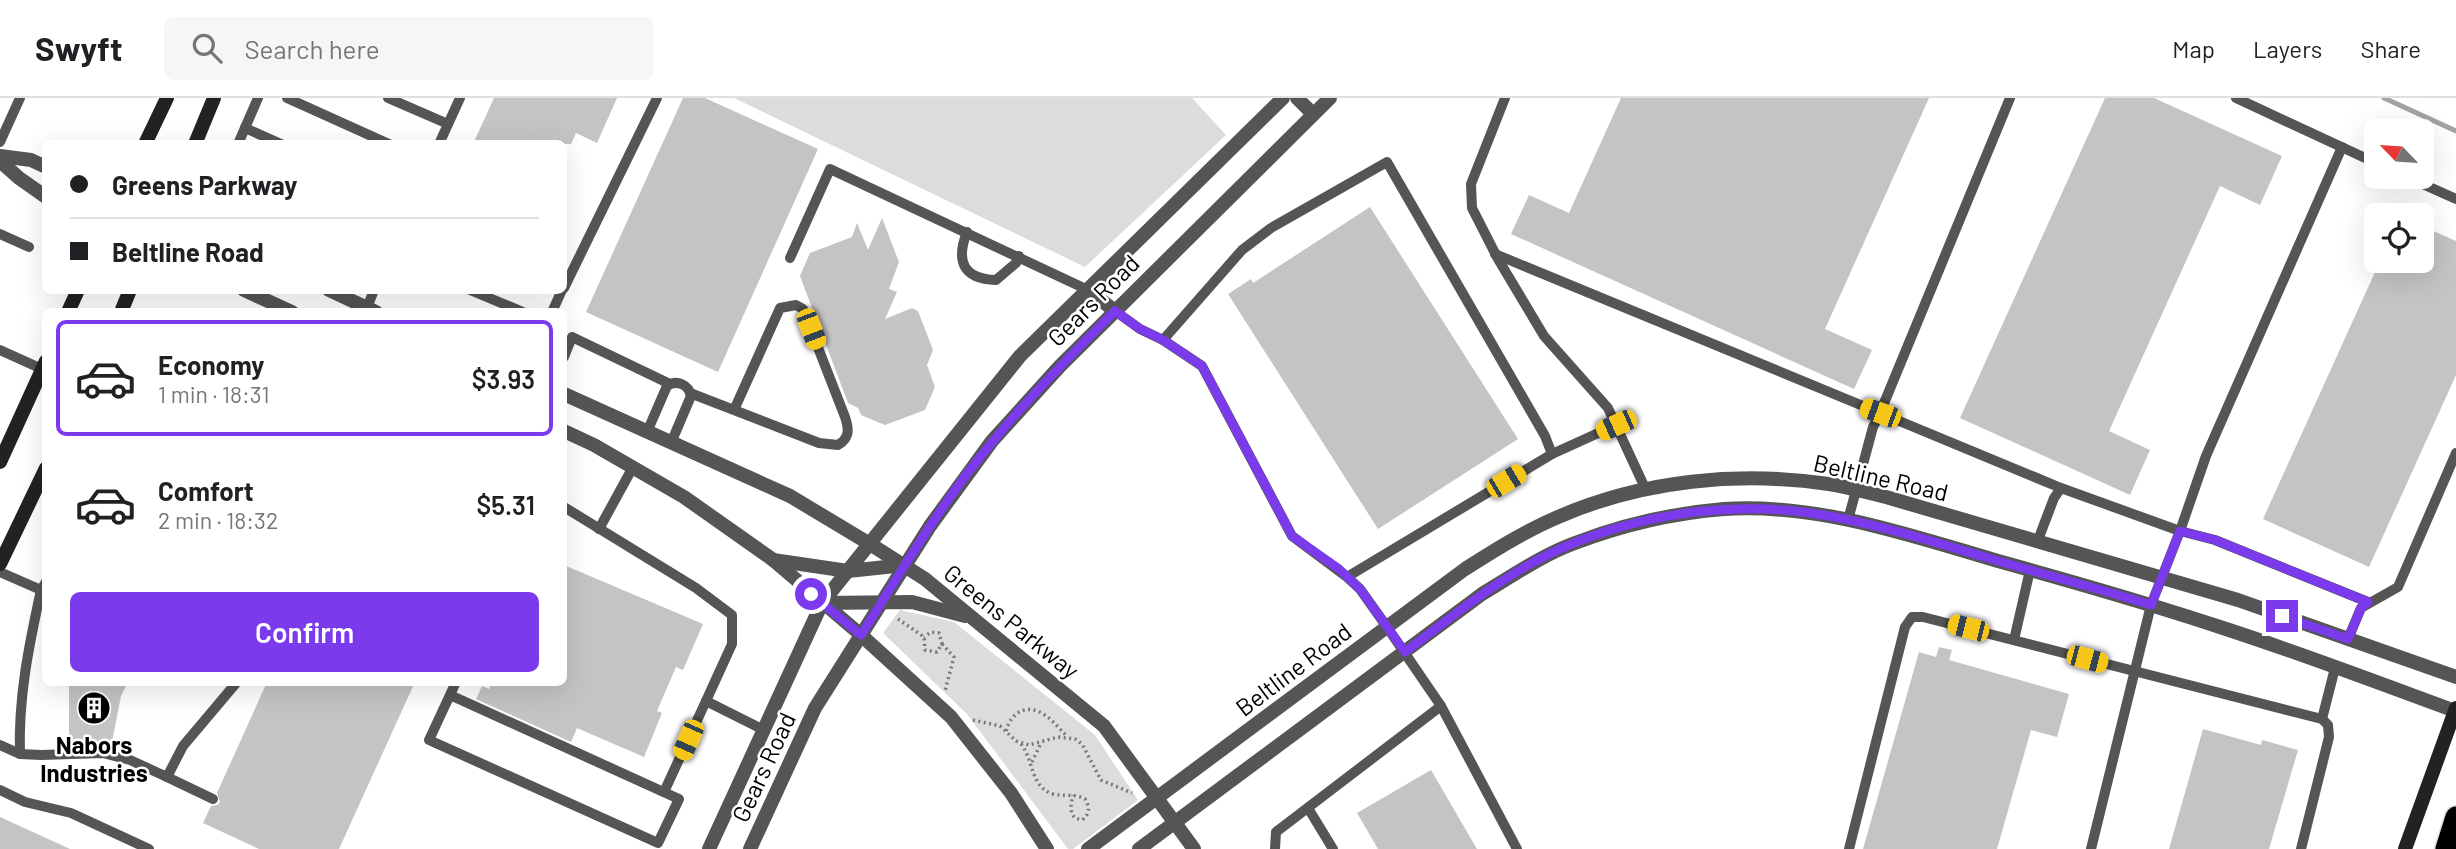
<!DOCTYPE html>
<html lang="en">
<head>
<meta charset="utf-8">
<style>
	:root { --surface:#fff; --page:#f6f6f6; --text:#202124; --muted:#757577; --line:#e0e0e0; --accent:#7c3aed }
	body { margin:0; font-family:Barlow,sans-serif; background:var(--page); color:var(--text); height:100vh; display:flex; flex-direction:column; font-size:26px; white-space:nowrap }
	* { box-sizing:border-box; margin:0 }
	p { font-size:23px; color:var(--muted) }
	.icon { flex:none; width:38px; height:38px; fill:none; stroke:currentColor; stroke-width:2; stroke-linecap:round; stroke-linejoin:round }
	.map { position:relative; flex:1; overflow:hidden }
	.sheet { position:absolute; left:42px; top:210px; width:525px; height:378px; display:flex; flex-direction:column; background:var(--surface); border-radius:10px; box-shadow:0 7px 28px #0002 }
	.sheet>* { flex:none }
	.hud { position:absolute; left:42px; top:42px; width:525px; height:154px; border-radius:10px; box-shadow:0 7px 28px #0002; display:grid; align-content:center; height:154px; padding:0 28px; background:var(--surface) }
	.needle { width:46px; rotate:295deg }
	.tools { position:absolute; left:2364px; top:21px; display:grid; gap:14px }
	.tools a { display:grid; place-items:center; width:70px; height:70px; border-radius:10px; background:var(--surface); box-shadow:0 7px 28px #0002; font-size:35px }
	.end { position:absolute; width:32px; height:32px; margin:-16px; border:9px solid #7c3aed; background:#fff; box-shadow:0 0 0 4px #fff }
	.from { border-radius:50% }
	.car { position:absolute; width:21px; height:42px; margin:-21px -10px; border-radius:9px; box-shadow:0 0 5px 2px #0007; background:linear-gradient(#f5c518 24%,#345 0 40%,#f5c518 0 76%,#345 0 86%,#f5c518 0) }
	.hud b { display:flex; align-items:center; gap:24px; height:66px; font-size:26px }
	.hud b+b { border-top:2px solid var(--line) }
	.hud i { width:18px; height:18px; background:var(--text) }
	ul { padding:12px 0 0; list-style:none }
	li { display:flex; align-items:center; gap:21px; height:116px; margin:0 14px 10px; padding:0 14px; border:4px solid transparent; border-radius:10px }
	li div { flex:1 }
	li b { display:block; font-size:26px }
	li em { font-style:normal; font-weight:600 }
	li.on { border-color:var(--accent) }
	li>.icon { width:63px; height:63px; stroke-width:1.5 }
	.cta { display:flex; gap:14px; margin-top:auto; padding:14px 28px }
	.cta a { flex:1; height:80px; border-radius:10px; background:var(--accent); color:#fff; font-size:28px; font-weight:600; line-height:80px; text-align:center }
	header { display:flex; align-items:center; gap:42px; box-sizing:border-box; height:98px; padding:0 35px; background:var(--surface); border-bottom:2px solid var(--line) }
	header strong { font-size:33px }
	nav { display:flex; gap:38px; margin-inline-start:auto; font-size:24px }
	.search { width:490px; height:63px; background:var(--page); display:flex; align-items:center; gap:18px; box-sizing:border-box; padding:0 24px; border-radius:10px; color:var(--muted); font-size:26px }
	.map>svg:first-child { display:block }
</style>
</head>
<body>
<header>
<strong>Swyft</strong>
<div class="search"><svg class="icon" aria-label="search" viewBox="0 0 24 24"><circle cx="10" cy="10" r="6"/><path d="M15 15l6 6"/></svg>Search here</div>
<nav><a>Map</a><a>Layers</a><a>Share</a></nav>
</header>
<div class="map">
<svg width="2456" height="751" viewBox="0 0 2456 751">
	<rect width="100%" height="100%" fill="#fff"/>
	<g fill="#dcdcdc">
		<path d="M 734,0 L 1192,0 L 1226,37 L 1085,169 Z"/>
		<path d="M 900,512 L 954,524 L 1095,637 L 1138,702 L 1073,751 L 1068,751 L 967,616 L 883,535 Z"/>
	</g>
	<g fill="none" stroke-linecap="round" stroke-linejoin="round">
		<path stroke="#a3a3a3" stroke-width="5" d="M 2384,0 L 2456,33"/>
	</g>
	<g fill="#c4c4c4">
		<path d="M 494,0 L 617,0 L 597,45 L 576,35 L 571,46 L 473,46 Z"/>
		<path d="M 683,0 L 705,0 L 818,51 L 718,274 L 586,214 Z"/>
		<path d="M 1621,0 L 1929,0 L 1825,231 L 1872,252 L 1854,291 L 1511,136 L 1529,97 L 1569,115 Z"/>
		<path d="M 2105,0 L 2154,0 L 2282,58 L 2260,107 L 2220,88 L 2109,333 L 2150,352 L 2130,397 L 1960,320 Z"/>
		<path d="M 1370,109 L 1518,341 L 1378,431 L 1228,196 L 1251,181 L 1253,185 Z"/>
		<path d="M 882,120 L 899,164 L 889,191 L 897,194 L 885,221 L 912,210 L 918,213 L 933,252 L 927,267 L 935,289 L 925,312 L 885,327 L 861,317 L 858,310 L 848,305 L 800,178 L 810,155 L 852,139 L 857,125 L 868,152 Z"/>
		<path d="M 2422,128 L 2456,143 L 2456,277 L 2369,469 L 2263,421 L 2380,163 L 2422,163 Z"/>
		<path d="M 564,467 L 703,526 L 683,572 L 676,569 L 657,613 L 662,615 L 644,659 L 577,630 L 571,644 L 476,601 L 482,588 L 489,591 L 492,584 L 564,584 Z"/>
		<path d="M 1939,549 L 1952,552 L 1949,562 L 2069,596 L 2057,639 L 2031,632 L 1997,751 L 1863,751 L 1919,554 L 1936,559 Z"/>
		<path d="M 69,584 L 128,584 L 121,598 L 111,649 L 84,648 L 69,641 Z"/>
		<path d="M 267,584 L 415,584 L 339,751 L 259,751 L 203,725 L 211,708 L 217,707 L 220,704 L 217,695 Z"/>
		<path d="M 2203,631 L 2261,647 L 2262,642 L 2298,652 L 2269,751 L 2169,751 Z"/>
		<path d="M 1431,672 L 1477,751 L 1378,751 L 1357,715 Z"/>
		<path d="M 0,719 L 70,751 L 0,751 Z"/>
	</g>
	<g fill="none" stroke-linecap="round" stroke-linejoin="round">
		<defs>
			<path id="motorway" d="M 2446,751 L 2456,719"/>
		</defs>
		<use href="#motorway" stroke="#dbdbdb" stroke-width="24"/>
		<g stroke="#777" stroke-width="3.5" stroke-dasharray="2 3.5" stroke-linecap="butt">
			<path d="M 898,521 L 924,539 L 925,552 L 937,554 L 942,546 L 939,535 L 931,534 L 924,539"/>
			<path d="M 942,546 L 954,559 L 945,593"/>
			<path d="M 973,622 L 1000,628 L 1016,643 L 1029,647 L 1058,639 L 1075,641 L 1082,646 L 1101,682 L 1132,695"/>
			<path d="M 1006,633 C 1011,614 1027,605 1045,617 C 1053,622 1059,631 1066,637"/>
			<path d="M 1021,646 C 1034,662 1030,689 1053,696 C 1064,699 1075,695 1085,701 C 1090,709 1090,716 1082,722 L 1075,720 C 1069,713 1071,706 1073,697"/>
			<path d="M 1032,664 L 1041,645"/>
		</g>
		<g stroke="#555" stroke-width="10">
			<path d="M 287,0 L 389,46"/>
			<path d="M 388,0 L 448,26"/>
			<path d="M 1505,0 L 1471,86 L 1472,110 L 1498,161 L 1544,238 L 1608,310 L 1646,392"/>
			<path d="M 2236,0 L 2376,65"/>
			<path d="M 245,30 L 281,46"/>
			<path d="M 0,44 L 20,0"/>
			<path d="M 238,46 L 258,0"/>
			<path d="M 439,46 L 460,0"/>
			<path d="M 2407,79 L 2456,101"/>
			<path d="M 967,134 C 956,162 962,181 996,182 L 1016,165 L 1019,158"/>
			<path d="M 0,136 L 29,149"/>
			<path d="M 1495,156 L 1880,315 L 2010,0"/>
			<path d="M 790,160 L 830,71 L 1088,192"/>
			<path d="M 564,190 L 657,0"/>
			<path d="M 470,192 L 523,214"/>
			<path d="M 367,210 L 374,192"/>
			<path d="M 1115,213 L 1140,231 L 1163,242"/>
			<path d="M 552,214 L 562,192"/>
			<path d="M 0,252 L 42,271"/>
			<path d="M 564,259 L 572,239 L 670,286"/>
			<path d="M 690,295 L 819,345 L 838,347 C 850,340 849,331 845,319 L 803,211 L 796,207 L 780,210 L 734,312"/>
			<path d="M 647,334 L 667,288 C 677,281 689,287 691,298 L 671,345"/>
			<path d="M 1552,356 L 1616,327"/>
			<path d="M 564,409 L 696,490 L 732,517 L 732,546 L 706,603 L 764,632"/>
			<path d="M 1848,422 L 1873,329 L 1880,315 L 2061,390"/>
			<path d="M 599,431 L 633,369"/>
			<path d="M 2038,442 L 2054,400 L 2061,390 L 2180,433 L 2206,358 L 2342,49"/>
			<path d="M 0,474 L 41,492"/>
			<path d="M 1347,479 L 1552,356 L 1545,338 L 1387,64 L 1271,130 L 1242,152 L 1163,242 L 1202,268 L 1292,438 L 1347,479 L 1360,491 L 1387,529 L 1441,608 L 1517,751"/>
			<path d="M 2348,541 L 2361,510 L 2398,489 L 2456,355"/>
			<path d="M 2014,542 L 2030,472"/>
			<path d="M 450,597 L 679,701 L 658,745 L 429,642 L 456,584"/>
			<path d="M 2322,621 L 2335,570"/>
			<path d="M 0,647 L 20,656 L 41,657 L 103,655 L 130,662 L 167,679 L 183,648 L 237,584"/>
			<path d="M 20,656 C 18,600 29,547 41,492 L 46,484"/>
			<path d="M 167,679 L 213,701"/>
			<path d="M 0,692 L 25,704 L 71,715 L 149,751"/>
			<path d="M 664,694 L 706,603"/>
			<path d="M 1308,710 L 1333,751"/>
			<path d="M 1275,751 L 1276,734 L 1441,608"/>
			<path d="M 1849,751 L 1905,529 L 1912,519 L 1923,519 L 2322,621 L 2328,627 L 2329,639 L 2301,751"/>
			<path d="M 2091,751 L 2151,507 L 2180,433 L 2215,442 L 2368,504"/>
		</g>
		<g stroke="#555" stroke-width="14">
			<path d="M 1088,751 L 1465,471 C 1495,452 1525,433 1558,419 C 1643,382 1739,373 1829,386 C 1849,389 1868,395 1886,399 L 2238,502 L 2456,579"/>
			<path d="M 1139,751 L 1482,496 C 1512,478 1542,457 1575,445 C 1622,427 1674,415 1724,411 C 1818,405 1909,437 1998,463 C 2074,484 2151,506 2226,531 C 2303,556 2379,585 2455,613"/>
		</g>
		<g stroke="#555" stroke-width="14">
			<path d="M 1297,0 L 1313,16"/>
			<path d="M 0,58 L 31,62 L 46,69"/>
			<path d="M 0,63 L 19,80 L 46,99"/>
			<path d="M 244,192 L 292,214"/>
			<path d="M 329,192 L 376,214"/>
			<path d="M 1088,192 L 1115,213"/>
			<path d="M 564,296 L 790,398 L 870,446 L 925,481 L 1104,628 L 1194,751"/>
			<path d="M 564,333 L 594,347 L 684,399 L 772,461 L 861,537 L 951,619 L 1011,695 L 1047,751"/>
			<path d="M 773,462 L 848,473 L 905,467"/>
			<path d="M 822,505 L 912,504 L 965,518"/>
			<path d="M 709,751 L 822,505 L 1020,258 L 1283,0"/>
			<path d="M 750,751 L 815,610 L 930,428 L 992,343 L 1060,268 L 1330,0"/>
		</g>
		<g stroke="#222" stroke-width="14">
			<path d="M 145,46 L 167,0"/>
			<path d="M 195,46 L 214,0"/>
			<path d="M 68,214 L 78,192"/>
			<path d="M 121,214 L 130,192"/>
			<path d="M 0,364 L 46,263"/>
			<path d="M 0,466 L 46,370"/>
			<path d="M 2405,751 L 2456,610"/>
		</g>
		<use href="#motorway" stroke="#000" stroke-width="21"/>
	</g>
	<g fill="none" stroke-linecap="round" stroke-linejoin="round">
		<path stroke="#7c3aed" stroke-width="9" d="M 811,496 L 861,537 C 903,471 943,402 994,342 C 1031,297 1073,255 1115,213 L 1140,231 L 1163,242 L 1202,268 L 1292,438 L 1339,471 L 1360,491 L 1405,554 C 1458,514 1511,470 1574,445 C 1653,413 1745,402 1829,418 C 1883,428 1935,444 1988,460 C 2042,476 2097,490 2151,507 L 2180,433 L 2215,442 L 2368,504 L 2361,510 L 2348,541 L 2282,518"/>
	</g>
	<defs>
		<symbol id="building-disc" viewBox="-11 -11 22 22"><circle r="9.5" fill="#000" stroke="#fff"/><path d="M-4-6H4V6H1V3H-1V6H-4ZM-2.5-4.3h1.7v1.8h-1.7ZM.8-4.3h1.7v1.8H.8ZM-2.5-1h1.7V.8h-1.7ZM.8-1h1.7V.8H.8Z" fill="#fff"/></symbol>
	</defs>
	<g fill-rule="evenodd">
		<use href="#building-disc" x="75" y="591" width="38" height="38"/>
	</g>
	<g text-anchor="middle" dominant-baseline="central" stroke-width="5" stroke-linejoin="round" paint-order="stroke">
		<g font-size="24" fill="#000" stroke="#fff">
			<text transform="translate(1093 202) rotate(-45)">Gears Road</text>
			<text transform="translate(1881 379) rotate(13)">Beltline Road</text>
			<text transform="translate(1012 523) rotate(39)">Greens Parkway</text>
			<text transform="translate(1293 571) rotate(-37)">Beltline Road</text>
			<text transform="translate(763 669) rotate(-65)">Gears Road</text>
		</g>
		<g font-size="24" font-weight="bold" fill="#000" stroke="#fff">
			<text x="94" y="646">Nabors<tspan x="94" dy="28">Industries</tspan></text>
		</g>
	</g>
</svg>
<div class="tools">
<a><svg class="needle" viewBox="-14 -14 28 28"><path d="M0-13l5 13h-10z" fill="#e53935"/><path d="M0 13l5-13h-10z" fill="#757577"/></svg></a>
<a><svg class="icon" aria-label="locate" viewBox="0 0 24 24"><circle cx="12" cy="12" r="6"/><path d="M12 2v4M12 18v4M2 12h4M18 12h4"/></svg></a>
</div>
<i class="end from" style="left:811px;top:496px"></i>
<i class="end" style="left:2282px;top:518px"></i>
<i class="car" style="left:811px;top:231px;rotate:159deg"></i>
<i class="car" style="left:1880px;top:315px;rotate:290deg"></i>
<i class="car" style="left:1616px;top:327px;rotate:246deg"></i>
<i class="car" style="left:1506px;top:383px;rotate:59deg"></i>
<i class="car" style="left:1968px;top:530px;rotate:284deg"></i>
<i class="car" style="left:2087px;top:561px;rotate:105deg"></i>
<i class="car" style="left:688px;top:642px;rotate:204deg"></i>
<div class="hud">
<b><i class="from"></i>Greens Parkway</b>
<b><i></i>Beltline Road</b>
</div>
<section class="sheet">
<ul>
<li class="on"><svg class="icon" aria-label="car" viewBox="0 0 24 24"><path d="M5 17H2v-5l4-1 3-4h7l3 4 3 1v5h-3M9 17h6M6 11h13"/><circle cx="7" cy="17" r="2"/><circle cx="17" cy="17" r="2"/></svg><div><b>Economy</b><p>1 min · 18:31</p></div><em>$3.93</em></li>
<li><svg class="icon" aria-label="car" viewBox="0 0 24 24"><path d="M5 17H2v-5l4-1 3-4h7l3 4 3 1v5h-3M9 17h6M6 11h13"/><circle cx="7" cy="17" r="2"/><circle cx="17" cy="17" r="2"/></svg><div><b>Comfort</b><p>2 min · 18:32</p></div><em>$5.31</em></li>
</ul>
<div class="cta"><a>Confirm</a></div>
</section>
</div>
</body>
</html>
